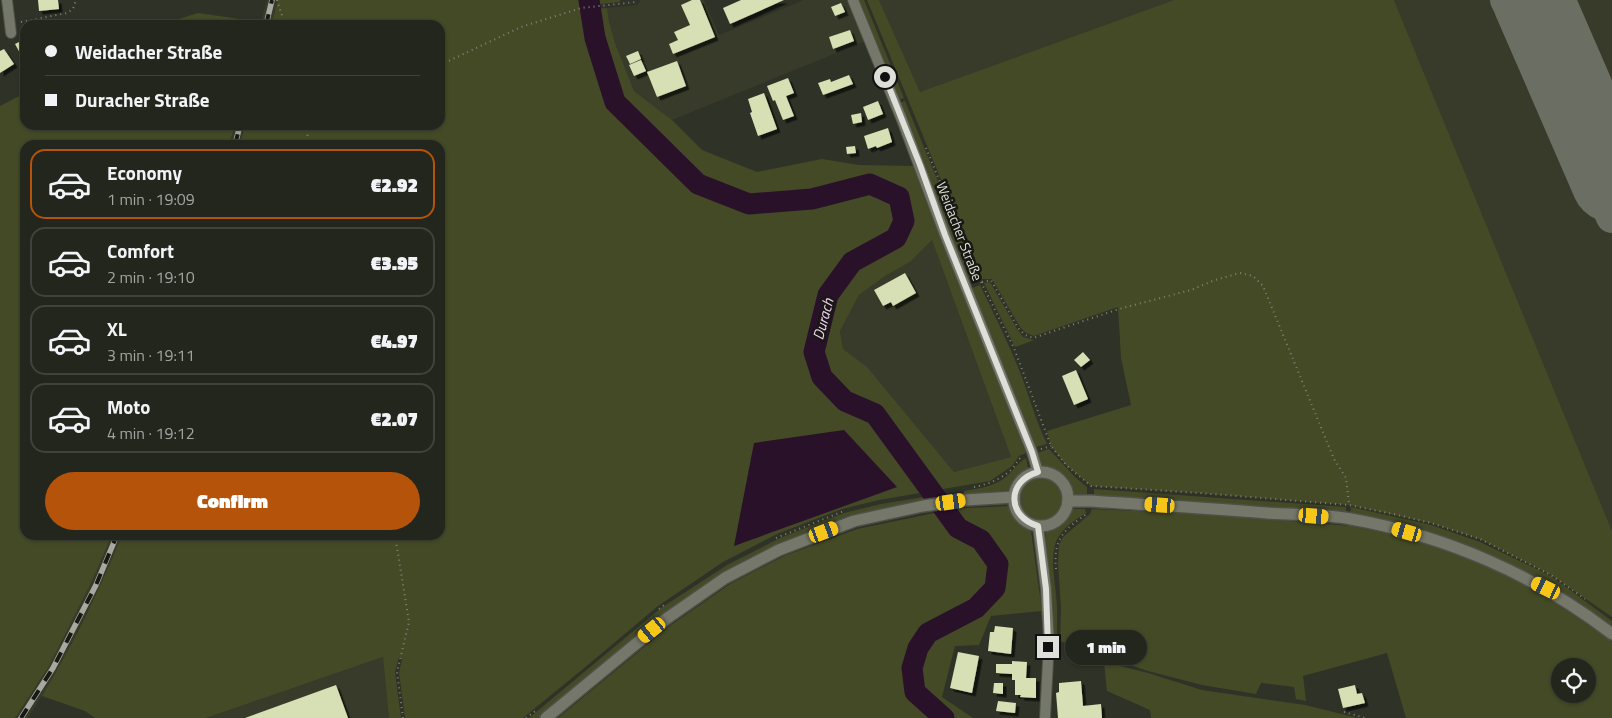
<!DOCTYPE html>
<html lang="en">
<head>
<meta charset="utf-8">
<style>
	:root { --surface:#23261c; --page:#2f3229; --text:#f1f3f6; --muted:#a3a5a3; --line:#40433b; --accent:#b45309 }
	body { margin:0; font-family:"Titillium Web",sans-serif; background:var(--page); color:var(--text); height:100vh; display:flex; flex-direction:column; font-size:19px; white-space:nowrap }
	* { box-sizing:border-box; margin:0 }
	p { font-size:16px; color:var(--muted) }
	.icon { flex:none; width:28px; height:28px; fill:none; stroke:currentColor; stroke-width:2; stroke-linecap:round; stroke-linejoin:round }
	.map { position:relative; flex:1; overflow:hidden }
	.sheet { position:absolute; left:20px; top:140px; width:425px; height:400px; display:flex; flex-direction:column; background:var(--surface); border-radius:15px; box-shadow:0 1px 4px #0004,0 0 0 1px var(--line) }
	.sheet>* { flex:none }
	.banner { position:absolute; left:20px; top:20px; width:425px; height:110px; border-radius:15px; box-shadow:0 1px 4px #0004,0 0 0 1px var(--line); display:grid; align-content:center; height:110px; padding:0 25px; background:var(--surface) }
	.controls { position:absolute; left:1551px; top:658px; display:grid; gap:10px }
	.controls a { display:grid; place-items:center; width:45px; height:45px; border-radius:50%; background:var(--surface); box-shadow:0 1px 4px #0004,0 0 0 1px var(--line); font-size:25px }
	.end { position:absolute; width:22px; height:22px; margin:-11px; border:6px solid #dddfd8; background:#111; box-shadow:0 0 0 2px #111 }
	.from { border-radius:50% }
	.bubble { position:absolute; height:35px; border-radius:18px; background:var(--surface); box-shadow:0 1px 4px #0004,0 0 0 1px var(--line); font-size:16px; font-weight:800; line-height:35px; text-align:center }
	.car { position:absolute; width:15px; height:30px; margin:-15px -8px; border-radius:6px; box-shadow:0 0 4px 1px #0007; background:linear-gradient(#f5c518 24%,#345 0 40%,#f5c518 0 76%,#345 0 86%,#f5c518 0) }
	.banner b { display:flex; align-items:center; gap:18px; height:48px; font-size:19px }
	.banner b+b { border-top:1px solid var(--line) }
	.banner i { width:12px; height:12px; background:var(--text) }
	ul { padding:9px 0 0; list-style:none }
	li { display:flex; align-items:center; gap:15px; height:70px; margin:0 10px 8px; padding:0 15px; border:2px solid var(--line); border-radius:15px }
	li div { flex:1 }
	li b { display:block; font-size:19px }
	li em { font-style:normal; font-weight:800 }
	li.active { border-color:var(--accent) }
	li>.icon { width:45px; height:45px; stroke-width:1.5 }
	.button { display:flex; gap:10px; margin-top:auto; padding:10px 25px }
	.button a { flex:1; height:58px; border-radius:30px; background:var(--accent); color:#fff; font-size:20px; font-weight:800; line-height:58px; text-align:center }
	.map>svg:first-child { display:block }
</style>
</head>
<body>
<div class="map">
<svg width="1612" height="718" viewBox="0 0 1612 718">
	<defs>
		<filter id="shadow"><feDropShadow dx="3.5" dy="3.5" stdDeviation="0" flood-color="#0009"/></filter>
	</defs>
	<rect width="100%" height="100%" fill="#2f3226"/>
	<g fill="#383b29">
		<path d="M 267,0 L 278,0 L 271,25 L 260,25 Z"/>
		<path d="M 641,0 L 704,0 L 719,35 L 804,0 L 849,0 L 866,41 L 672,120 L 634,91 L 615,43 L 609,22 L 607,8 L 637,5 Z"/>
		<path d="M 879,0 L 1174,0 L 920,92 Z"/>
		<path d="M 1394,0 L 1612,0 L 1612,531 Z"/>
		<path d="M 235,125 L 245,125 L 240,145 L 229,145 Z"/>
		<path d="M 932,240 L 1011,457 L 954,472 L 867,368 L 843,349 L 840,331 L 859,295 L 885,276 L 910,262 Z"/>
		<path d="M 112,535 L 122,535 L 100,587 L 58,670 L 28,718 L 15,718 L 49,666 L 91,583 Z"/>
		<path d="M 383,657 L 389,718 L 206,718 L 360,665 Z"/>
	</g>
	<g fill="#444a26" fill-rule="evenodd">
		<path d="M 278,0 L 620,0 L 620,2 L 580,6 L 580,11 L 607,8 L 609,22 L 615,43 L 634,91 L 672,120 L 702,150 L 757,172 L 822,159 L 859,165 L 916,166 L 963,294 L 1026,453 L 1019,456 L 1012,466 L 990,481 L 879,500 L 842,509 L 777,534 L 723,562 L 658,606 L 589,664 L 523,718 L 405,718 L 399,673 L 402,659 L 399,657 L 395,672 L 401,718 L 389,718 L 383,657 L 206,718 L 95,718 L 85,711 L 42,696 C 73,645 99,591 122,535 L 440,535 L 440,145 L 240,145 L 245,125 L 440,125 L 440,25 L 271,25 ZM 932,240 L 1011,457 L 954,472 L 867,367 L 843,349 L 840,331 L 859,295 L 885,276 L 910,262 Z"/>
		<path d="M 857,0 L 864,0 L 904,98 L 899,100 Z"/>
		<path d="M 867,0 L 879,0 L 920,92 L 1174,0 L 1394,0 L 1612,531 L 1612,617 L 1551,575 L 1480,539 L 1431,523 L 1349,505 L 1199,493 L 1091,486 L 1066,465 L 1051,446 L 1047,431 L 1131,405 L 1121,358 L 1118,307 L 1034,336 L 1026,333 L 1020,327 L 992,279 L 982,279 Z"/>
		<path d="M 198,13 L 261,22 L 260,25 L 159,25 Z"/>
		<path d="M 25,93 L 25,125 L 235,125 L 229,145 L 25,145 L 25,535 L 112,535 L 91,583 L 49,666 L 15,718 L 0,718 L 0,106 Z"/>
		<path d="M 905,101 L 978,279 L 969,282 L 899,103 Z"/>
		<path d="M 990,282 L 1017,329 L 1023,337 L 1034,340 L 1015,347 L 984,283 Z"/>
		<path d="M 980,285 C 994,314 1008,342 1020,372 C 1029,396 1036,421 1047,444 L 1036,447 L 972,288 Z"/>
		<path d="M 1049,449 L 1075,477 L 1087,487 L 1087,495 L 1073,494 C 1068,475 1061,469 1041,467 L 1037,453 Z"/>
		<path d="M 1026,458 L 1028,469 C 1018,474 1013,479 1009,490 L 964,494 L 964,491 C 979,488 994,487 1006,477 C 1013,471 1018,462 1026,458 Z"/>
		<circle cx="1041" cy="499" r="21"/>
		<path d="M 1094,489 L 1346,507 L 1346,514 L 1094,497 Z"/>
		<path d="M 924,497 L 924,499 L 853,515 L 777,545 L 663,615 L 538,718 L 529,718 L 661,608 L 727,565 L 780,538 L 844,513 L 881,504 Z"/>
		<path d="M 1010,506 C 1013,518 1021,525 1031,531 L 1042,611 L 991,616 L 979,645 L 955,646 L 942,697 L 973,718 L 558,718 L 671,625 L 730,584 L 784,556 L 857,529 L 944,511 L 966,508 Z"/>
		<path d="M 1351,507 L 1431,525 L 1480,542 L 1551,576 L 1612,621 L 1612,627 C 1559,587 1500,554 1436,534 C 1408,525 1379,519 1350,514 Z"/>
		<path d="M 1072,509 L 1085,509 L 1086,513 C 1077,519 1065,526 1059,536 C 1047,554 1057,588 1057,609 C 1057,620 1057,630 1057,640 L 1052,640 L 1053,610 L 1045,531 C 1058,528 1066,521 1072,509 Z"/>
		<path d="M 1092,509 L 1200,514 L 1351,526 L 1436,544 L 1476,559 L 1543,593 L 1575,614 L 1612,641 L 1612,718 L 1406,718 L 1387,653 L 1303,676 L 1306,701 L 1296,699 L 1294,687 L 1261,683 L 1256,694 L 1202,685 L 1148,671 L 1060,641 L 1061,608 L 1058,563 L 1059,545 L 1063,537 L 1090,514 ZM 1560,666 L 1588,666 L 1588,694 L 1560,694 Z"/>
		<path d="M 1104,662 L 1148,673 L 1202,690 L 1305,705 L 1358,718 L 1151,718 L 1150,710 L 1107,691 Z"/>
	</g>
	<path fill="#29112a" d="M 844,430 L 897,487 L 734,546 L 754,443 Z"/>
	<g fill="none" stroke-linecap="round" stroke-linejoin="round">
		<path stroke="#29112a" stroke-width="21" d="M 589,0 L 595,38 L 615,102 L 698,184 L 749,204 L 812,199 L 870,184 L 899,197 L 904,221 L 896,238 L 852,262 L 828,295 L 814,352 L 822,377 L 845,401 L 875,414 L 958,528 L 981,540 L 998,564 L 995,588 L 976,608 L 928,633 L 918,648 L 912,668 L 915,692 L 944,718"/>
		<path stroke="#6a6e63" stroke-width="32" d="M 1506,0 L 1551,85 L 1612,217"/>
		<path stroke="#6a6e63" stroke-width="81" d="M 1533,0 L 1612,182"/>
	</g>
	<g fill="#d7dfb5" filter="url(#shadow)">
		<path d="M 38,0 L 58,0 L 59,9 L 39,11 Z"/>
		<path d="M 692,0 L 700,0 L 715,37 L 673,54 L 669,44 L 678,40 L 674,32 L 690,25 L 681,5 Z"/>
		<path d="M 741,0 L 784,0 L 730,24 L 723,8 Z"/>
		<path d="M 841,3 L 845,12 L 835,16 L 831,7 Z"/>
		<path d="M 850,30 L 854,41 L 833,49 L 829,37 Z"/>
		<path d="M 25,39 L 25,53 L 21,55 L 15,44 Z"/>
		<path d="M 4,49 L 14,64 L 0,73 L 0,51 Z"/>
		<path d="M 638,51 L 641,59 L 630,64 L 626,56 Z"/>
		<path d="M 641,60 L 646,71 L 634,76 L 629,65 Z"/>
		<path d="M 677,61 L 686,86 L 657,97 L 647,72 Z"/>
		<path d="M 849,75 L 853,84 L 823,95 L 818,83 L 830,79 L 831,82 Z"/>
		<path d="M 788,78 L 794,93 L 786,96 L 794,116 L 783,120 L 775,100 L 773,101 L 767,86 Z"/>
		<path d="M 764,93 L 777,129 L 758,136 L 750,113 L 752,112 L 748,99 Z"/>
		<path d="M 878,101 L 883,114 L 868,120 L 863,107 Z"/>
		<path d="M 861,113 L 862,122 L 853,124 L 851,115 Z"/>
		<path d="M 888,128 L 892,142 L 877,148 L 876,146 L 868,149 L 864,136 Z"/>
		<path d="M 855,146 L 856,153 L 847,154 L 846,147 Z"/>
		<path d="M 905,273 L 916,293 L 893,306 L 891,302 L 883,306 L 874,290 Z"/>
		<path d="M 1083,352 L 1090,360 L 1081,367 L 1074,360 Z"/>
		<path d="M 1076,370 L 1088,399 L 1074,405 L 1062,376 Z"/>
		<path d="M 995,626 L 1013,628 L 1011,654 L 988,651 L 990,632 L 994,632 Z"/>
		<path d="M 958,652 L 979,656 L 972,693 L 950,688 Z"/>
		<path d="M 1012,661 L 1027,662 L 1026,678 L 1036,678 L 1036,698 L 1020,697 L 1021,695 L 1015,695 L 1015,680 L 1012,680 L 1012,674 L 996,673 L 996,664 L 1012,664 Z"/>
		<path d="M 1081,681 L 1083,706 L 1101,704 L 1102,718 L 1058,718 L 1056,693 L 1059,692 L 1059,683 Z"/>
		<path d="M 994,683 L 1003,683 L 1003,694 L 993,693 Z"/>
		<path d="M 336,685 L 348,718 L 245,718 Z"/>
		<path d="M 1355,685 L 1357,694 L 1362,693 L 1365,703 L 1343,708 L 1338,689 Z"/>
		<path d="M 998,701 L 1016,703 L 1015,713 L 996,711 Z"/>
	</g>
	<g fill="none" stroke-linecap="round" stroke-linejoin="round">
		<defs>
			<g id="minor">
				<path d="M 7,0 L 11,33"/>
				<path d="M 853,0 L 902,120 L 945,235 L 1032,452 L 1038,472"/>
				<path d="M 1038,526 L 1046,589 L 1049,642 L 1045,718"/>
			</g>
			<g id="tertiary">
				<circle cx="1041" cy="499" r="27"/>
				<path d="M 1068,501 L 1090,501 C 1149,505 1208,508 1267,513 C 1295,515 1324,514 1351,519 C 1446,536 1536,575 1612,634"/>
				<path d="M 546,718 L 666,619 L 725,578 L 779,550 L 854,521 L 923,506 L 965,500 L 1014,497"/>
			</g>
		</defs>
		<use href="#minor" stroke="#4e5047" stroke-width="12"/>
		<use href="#tertiary" stroke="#4e5047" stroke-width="14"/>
		<g stroke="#82847a" stroke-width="2" stroke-dasharray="1 4" stroke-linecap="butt">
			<path d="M 277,0 L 285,25"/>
			<path d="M 21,22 L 67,13 L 73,9 L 76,0"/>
			<path d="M 440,65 L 521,27 L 581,8 L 636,2"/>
			<path d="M 305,125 L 310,145"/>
			<path d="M 926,148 L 981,282 L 1014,348 L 1051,446 L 1066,465 L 1091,486 L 1199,493 L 1349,505 L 1393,514 L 1431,523 L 1480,539 L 1551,575 L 1585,599"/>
			<path d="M 982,282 L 991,280 L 1018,328 L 1025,335 L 1033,338 L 1119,309 L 1191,290 L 1215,280 L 1240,273 L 1253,276 L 1263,286 L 1334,459 L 1346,478 L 1349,504"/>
			<path d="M 1041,449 L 1051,446"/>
			<path d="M 974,487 C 989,484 1002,479 1013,468 C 1017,463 1018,459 1023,456"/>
			<path d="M 395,535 L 409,622 L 397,672 L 403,718"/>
			<path d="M 776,538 L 844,511"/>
			<path d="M 1056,569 C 1053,538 1064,530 1088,513"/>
			<path d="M 659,609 L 667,603"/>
			<path d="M 1344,712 L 1365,718"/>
			<path d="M 526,718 L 538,709"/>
		</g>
		<use href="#minor" stroke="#747769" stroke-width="10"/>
		<use href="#tertiary" stroke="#747769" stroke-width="11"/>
		<defs>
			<g id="rail">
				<path d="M 266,25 L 272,0"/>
				<path d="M 235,145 L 240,125"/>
				<path d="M 21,718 L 53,668 L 96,585 L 117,535"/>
			</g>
		</defs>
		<use href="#rail" stroke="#a6a9a0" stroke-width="5.5"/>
		<use href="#rail" stroke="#181913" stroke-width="4" stroke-dasharray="11" stroke-linecap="butt"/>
	</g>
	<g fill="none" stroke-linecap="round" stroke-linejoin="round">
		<path stroke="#dddfd8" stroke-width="6" d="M 885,77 L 920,165 L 945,235 L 1032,452 L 1038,472 C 1006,481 1007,517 1038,526 L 1046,589 L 1048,647"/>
	</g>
	<g text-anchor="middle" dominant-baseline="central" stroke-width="5" stroke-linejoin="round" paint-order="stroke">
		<g font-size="14" fill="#dddfd8" stroke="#181913">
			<text transform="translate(960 231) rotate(69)">Weidacher Straße</text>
		</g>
		<g font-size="15" font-style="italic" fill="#fad2fc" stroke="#181913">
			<text transform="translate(823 319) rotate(-75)">Durach</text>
		</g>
	</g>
</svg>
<div class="controls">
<a><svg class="icon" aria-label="locate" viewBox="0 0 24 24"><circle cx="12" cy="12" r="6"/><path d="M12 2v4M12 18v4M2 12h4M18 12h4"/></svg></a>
</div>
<i class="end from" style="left:885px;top:77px"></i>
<i class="end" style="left:1048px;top:647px"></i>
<div class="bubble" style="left:1065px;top:630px;width:82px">1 min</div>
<i class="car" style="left:951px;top:502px;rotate:82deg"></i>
<i class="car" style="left:1160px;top:505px;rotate:274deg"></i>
<i class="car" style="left:1314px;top:516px;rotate:95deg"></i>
<i class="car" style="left:824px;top:532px;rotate:69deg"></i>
<i class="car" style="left:1407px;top:532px;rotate:286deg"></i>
<i class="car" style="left:1546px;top:588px;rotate:296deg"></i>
<i class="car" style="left:652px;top:630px;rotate:231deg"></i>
<div class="banner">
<b><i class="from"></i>Weidacher Straße</b>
<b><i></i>Duracher Straße</b>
</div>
<section class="sheet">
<ul>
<li class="active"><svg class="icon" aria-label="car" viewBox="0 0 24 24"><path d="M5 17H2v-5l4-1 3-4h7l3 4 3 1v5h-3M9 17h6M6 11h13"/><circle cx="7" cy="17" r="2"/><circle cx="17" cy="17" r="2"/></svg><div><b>Economy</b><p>1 min · 19:09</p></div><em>€2.92</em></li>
<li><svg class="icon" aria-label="car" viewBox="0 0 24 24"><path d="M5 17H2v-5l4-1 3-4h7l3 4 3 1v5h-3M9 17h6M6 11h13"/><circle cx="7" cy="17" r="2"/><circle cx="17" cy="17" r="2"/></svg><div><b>Comfort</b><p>2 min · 19:10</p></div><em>€3.95</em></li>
<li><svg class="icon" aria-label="car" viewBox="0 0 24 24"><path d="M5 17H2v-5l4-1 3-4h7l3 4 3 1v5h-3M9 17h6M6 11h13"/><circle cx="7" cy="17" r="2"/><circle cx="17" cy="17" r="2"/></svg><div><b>XL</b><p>3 min · 19:11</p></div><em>€4.97</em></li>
<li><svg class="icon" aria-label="car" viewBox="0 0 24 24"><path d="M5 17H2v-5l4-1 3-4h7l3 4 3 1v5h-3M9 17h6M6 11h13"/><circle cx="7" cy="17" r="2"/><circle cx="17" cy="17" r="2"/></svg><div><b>Moto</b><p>4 min · 19:12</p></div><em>€2.07</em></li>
</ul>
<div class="button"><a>Confirm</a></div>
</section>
</div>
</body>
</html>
